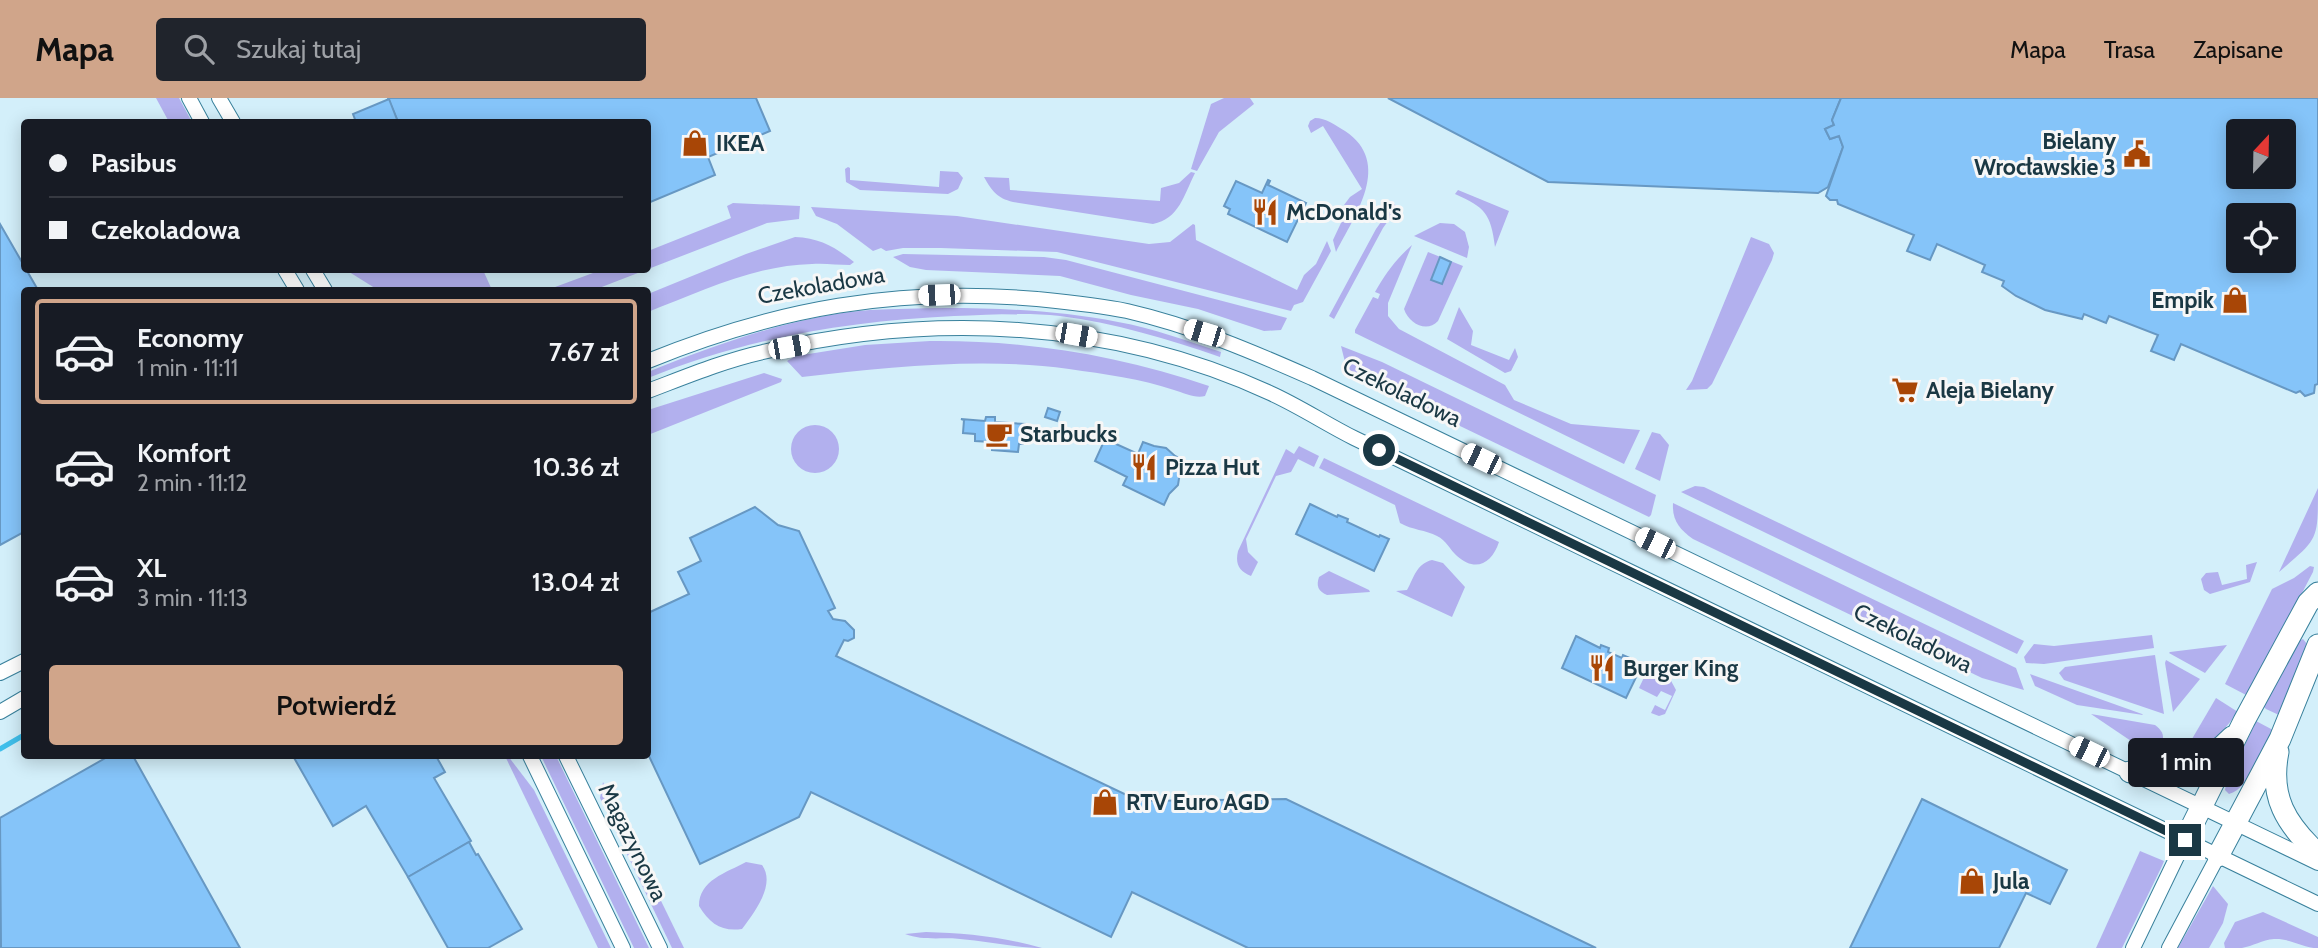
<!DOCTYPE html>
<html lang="pl">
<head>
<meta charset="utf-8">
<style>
	:root { --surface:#171b24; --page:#20242c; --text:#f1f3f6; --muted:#9ea1a6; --line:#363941; --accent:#d0a58a }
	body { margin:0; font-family:Cabin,sans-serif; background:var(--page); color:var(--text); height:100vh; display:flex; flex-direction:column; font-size:26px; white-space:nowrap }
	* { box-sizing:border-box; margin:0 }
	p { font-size:23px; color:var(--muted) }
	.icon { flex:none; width:38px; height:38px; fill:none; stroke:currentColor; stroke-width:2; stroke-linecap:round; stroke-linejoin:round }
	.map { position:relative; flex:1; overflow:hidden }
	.sheet { position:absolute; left:21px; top:189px; width:630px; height:472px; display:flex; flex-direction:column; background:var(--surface); border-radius:7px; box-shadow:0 4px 18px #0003 }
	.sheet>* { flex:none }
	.hud { position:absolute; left:21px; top:21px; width:630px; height:154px; border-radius:7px; box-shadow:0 4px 18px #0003; display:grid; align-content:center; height:154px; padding:0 28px; background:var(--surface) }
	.needle { width:46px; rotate:22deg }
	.buttons { position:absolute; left:2226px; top:21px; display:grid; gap:14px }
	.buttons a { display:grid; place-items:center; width:70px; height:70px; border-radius:7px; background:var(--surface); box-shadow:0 4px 18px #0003; font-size:35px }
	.end { position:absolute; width:32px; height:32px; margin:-16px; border:9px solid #1a3844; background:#fff; box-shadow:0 0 0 4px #fff }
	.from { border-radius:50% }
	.bubble { position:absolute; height:49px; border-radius:7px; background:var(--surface); box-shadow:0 4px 18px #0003; font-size:23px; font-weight:600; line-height:49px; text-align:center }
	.car { position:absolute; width:21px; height:42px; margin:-21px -10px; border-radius:9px; box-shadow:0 0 5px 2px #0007; background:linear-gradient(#fff 24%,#345 0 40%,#fff 0 76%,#345 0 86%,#fff 0) }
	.hud b { display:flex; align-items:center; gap:24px; height:66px; font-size:26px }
	.hud b+b { border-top:2px solid var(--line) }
	.hud i { width:18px; height:18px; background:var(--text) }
	ul { padding:12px 0 0; list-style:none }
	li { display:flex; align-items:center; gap:21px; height:105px; margin:0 14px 10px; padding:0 14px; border:4px solid transparent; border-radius:7px }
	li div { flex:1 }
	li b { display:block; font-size:26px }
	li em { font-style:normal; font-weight:600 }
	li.current { border-color:var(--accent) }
	li>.icon { width:63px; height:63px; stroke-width:1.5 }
	.cta { display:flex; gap:14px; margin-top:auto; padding:14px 28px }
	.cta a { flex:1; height:80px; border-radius:7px; background:var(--accent); color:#111; font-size:28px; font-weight:600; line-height:80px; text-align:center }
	header { display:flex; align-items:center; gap:42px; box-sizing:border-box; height:98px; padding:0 35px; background:var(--accent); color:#111 }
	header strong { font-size:33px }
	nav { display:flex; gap:38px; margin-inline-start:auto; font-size:24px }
	.search { width:490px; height:63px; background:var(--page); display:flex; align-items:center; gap:18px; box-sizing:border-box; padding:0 24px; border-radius:7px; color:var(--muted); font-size:26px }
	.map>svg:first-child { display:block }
</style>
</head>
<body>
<header>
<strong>Mapa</strong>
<div class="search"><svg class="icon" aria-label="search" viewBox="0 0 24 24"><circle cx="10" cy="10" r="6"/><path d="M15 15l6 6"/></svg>Szukaj tutaj</div>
<nav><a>Mapa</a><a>Trasa</a><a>Zapisane</a></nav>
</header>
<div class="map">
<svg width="2318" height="850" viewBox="0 0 2318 850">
	<rect width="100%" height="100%" fill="#d3effa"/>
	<g fill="#b2b0ee">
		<path d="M 156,0 L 179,0 L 192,24 L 169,24 Z"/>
		<path d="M 1224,0 L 1250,0 L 1254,6 L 1219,34 L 1197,73 L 1191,71 L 1211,6 Z"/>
		<path d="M 1315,20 C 1326,20 1335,27 1345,33 C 1393,65 1355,117 1336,154 L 1333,142 L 1348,110 L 1344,107 L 1350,99 L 1362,91 L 1323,28 L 1311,35 L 1308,28 L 1310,23 Z"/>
		<path d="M 848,69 L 850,70 L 850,82 L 939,89 L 940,73 L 958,74 L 963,80 L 958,91 L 948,96 L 860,92 L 846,84 L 845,71 Z"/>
		<path d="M 1191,74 L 1195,75 C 1184,97 1179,121 1153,126 L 1013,104 C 997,100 992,93 984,79 L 1009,80 L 1010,92 L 1160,103 L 1161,90 L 1179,85 Z"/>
		<path d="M 1458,92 L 1509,113 L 1495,149 C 1491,116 1485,109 1455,96 Z"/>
		<path d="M 733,105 L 800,108 L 799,121 L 767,125 L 594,192 L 547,192 L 601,172 L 648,172 L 648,153 L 731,120 L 727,108 Z"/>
		<path d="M 1394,106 L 1398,109 L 1383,130 L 1334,221 L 1329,218 L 1376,131 Z"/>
		<path d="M 811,109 L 957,118 L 1149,146 L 1170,144 L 1193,126 L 1195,127 L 1196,142 L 1297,192 L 1304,177 L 1316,166 L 1327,143 L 1331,153 L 1303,204 L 1294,207 L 1291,213 L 1057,154 L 941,150 L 903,150 L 886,153 L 881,150 L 873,153 L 837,126 L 816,118 Z"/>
		<path d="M 1440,125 L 1454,126 L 1465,134 L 1469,149 L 1467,160 L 1414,138 Z"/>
		<path d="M 795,139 C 820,140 835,149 854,164 L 850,167 C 837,167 825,165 812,166 C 755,167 700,194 648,214 L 648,196 L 746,156 Z"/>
		<path d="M 1751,139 L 1769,146 L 1774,155 L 1772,162 L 1712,286 L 1707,291 L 1686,292 L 1692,283 Z"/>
		<path d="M 1412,147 L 1388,205 L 1388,218 L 1399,231 L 1505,287 L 1514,302 L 1571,326 L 1640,332 L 1624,366 L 1355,235 L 1355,232 L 1373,199 L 1378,201 L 1380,196 L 1375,194 C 1386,175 1396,161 1412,147 Z"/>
		<path d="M 1428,154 L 1463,168 L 1438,223 C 1427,235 1409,226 1404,211 Z"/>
		<path d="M 903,156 L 1044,159 L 1066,162 L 1287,220 L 1281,232 L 1264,233 L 1198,211 L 1131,197 L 1060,178 L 926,172 L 910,169 L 893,159 Z"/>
		<path d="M 346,172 L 483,172 L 492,192 L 378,192 Z"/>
		<path d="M 1459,209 L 1473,233 L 1471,247 L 1509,262 L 1515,250 L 1518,259 L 1511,273 L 1505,275 L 1447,241 Z"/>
		<path d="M 945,210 C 1003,210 1061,213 1118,224 C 1153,230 1187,243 1221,254 L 1220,259 C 1168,241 1115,225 1060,218 C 1025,214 989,217 954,218 C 848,223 746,240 648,280 L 648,274 C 715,247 797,217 870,212 C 895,211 920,210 945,210 Z"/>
		<path d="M 930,243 C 1026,242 1118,257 1209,288 L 1205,298 C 1196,301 1184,295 1174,292 C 1142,281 1104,276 1069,271 C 981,259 890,269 802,279 L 787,263 L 796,258 L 865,247 Z"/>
		<path d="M 1341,248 L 1382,264 L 1656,397 L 1651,417 L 1649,419 L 1354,277 L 1346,268 Z"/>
		<path d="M 764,275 L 782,281 L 781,284 L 648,337 L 648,312 Z"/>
		<circle cx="815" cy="351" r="24"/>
		<path d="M 1652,334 L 1660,336 L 1669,347 L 1660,383 L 1635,371 Z"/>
		<path d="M 1299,348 L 1319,358 L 1314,369 L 1298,361 L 1291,374 L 1276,378 L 1246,441 L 1248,454 L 1258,464 L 1251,478 C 1239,473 1235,466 1238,453 L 1286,351 L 1294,356 Z"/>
		<path d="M 1324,360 L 1499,444 C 1492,465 1476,475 1457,458 C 1450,452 1446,442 1437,438 C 1426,432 1412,432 1400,425 L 1395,407 L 1319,370 Z"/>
		<path d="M 1695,388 L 1704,389 L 2024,543 L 2017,556 L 1681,394 Z"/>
		<path d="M 2318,390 C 2318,444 2318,440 2279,474 Z"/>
		<path d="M 1673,405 L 2016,570 L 2024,592 L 1982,580 L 1693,441 C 1679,431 1672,422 1673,405 Z"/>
		<path d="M 1432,462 L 1443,465 L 1465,489 L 1452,519 L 1396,493 L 1407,492 C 1414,480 1416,466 1432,462 Z"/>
		<path d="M 2257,464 L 2250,484 L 2210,496 L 2204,492 L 2201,481 L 2206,475 L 2218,474 L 2222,487 L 2247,481 L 2246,467 Z"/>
		<path d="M 2310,468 L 2314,469 L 2313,474 L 2248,598 L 2225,586 L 2272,491 L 2294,480 Z"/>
		<path d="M 1329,473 L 1369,492 L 1370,494 L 1327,497 C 1318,493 1316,488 1319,479 Z"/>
		<path d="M 2152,537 L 2154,550 L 2044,566 L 2026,565 L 2024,559 L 2034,546 L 2054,548 Z"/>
		<path d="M 2303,541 L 2307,546 L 2279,617 L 2266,611 L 2263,608 L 2299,543 Z"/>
		<path d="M 2227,547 L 2205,575 L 2169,555 L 2170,554 Z"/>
		<path d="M 2155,557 L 2164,616 L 2064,582 L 2059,575 L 2065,569 Z"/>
		<path d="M 2166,562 L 2200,581 L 2173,614 L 2165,565 Z"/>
		<path d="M 1649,569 L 1669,579 L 1676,592 L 1665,616 L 1659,618 L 1651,615 L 1655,607 L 1665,612 L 1672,598 L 1661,593 L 1657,599 L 1639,590 Z"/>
		<path d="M 2030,576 L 2142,616 L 2143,617 L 2077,607 L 2035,588 Z"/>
		<path d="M 2216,600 L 2238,614 C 2221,636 2209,650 2182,658 Z"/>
		<path d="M 2091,616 L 2155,627 C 2166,635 2164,642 2159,653 L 2134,645 Z"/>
		<path d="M 2256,623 L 2273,632 C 2264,649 2248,692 2229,696 L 2225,692 L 2226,687 Z"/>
		<path d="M 505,658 L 508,658 L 534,692 L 611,850 L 598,850 Z"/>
		<path d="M 541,658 L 556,658 L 649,850 L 634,850 Z"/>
		<path d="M 603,684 L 684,850 L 672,850 L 600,700 Z"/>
		<path d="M 2140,753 L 2164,763 L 2162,768 L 2122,850 L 2096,850 Z"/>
		<path d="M 746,764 L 762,767 C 776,786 755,814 742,831 C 722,834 710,826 699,808 C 699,782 726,775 746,764 Z"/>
		<path d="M 2213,788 L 2228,806 L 2223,825 L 2209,850 L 2178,850 Z"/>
		<path d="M 2263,814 L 2318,839 L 2318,850 C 2302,850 2290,840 2274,841 C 2262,842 2253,848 2242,850 C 2237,850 2230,850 2225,850 L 2224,845 L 2235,824 Z"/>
		<path d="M 926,834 C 966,835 1004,839 1042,850 C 1015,850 988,843 960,841 C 941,839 923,843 905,836 Z"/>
	</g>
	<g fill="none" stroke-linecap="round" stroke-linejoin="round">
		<path stroke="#40bfeb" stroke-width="5" d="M 0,651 L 24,637"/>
	</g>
	<g fill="#85c4f9" stroke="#6798c3" stroke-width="2" fill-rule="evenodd">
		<path d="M 388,0 L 756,0 L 770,33 L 708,59 L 715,77 L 648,105 L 648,24 L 398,24 Z"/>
		<path d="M 1388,0 L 1841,0 L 1832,22 L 1834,27 L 1825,31 L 1830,41 L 1839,38 L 1843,49 L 1828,89 L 1818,95 L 1548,84 Z"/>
		<path d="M 1841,0 L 2318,0 L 2318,286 L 2315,287 L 2314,295 L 2305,298 L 2300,293 L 2296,295 L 2181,246 L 2174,262 L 2151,253 L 2158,237 L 2109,218 L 2106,225 L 2084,216 L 2082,221 L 2045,212 L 2016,198 L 2002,188 L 2004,183 L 1982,174 L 1985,167 L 1937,146 L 1930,162 L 1907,153 L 1914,137 L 1838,106 L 1837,102 L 1830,102 L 1826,98 L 1843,49 L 1839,38 L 1830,41 L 1825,31 L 1834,27 L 1832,22 ZM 2238,33 L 2284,33 L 2284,79 L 2238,79 ZM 2238,117 L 2284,117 L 2284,163 L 2238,163 Z"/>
		<path d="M 389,1 L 398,24 L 356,24 L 353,16 Z"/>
		<path d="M 1268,82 L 1270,83 L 1268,87 L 1306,105 L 1287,144 L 1228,116 L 1230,111 L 1224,108 L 1236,83 L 1262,95 Z"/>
		<path d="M 0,126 L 38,192 L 24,192 L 24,434 L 0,447 Z"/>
		<path d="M 1440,159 L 1451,164 L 1442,186 L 1431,182 Z"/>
		<path d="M 1048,310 L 1060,314 L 1057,323 L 1045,319 Z"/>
		<path d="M 986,319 L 995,319 L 995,324 L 1025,326 L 1023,346 L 1019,346 L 1018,354 L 992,352 L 992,344 L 975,343 L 975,336 L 963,335 L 964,322 L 961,321 L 985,323 Z"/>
		<path d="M 1105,341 L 1138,356 L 1143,344 L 1154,348 L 1166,350 L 1175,358 L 1185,363 L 1180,374 L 1178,387 L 1169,396 L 1164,407 L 1123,387 L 1127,379 L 1095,363 Z"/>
		<path d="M 1310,406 L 1337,419 L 1338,417 L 1348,421 L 1347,424 L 1379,439 L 1380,437 L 1389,441 L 1374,473 L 1296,436 Z"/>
		<path d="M 755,409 L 778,427 L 799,433 L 835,510 L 828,513 L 833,521 L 845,523 L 854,532 L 854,540 L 848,543 L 844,542 L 836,558 L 1139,703 L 1286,701 L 1596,850 L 1248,850 L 1132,794 L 1111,839 L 811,694 L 799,719 L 700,766 L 648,656 L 648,515 L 689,496 L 678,474 L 701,463 L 690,440 Z"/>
		<path d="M 1576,538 L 1600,550 L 1601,547 L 1609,550 L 1608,554 L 1622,560 L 1623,557 L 1632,561 L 1630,564 L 1641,569 L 1626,600 L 1562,570 Z"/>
		<path d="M 109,658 L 133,658 L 240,850 L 1,850 L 0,720 Z"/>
		<path d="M 293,658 L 436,658 L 445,674 L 434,680 L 471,743 L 408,779 L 366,708 L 333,728 Z"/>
		<path d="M 1922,701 L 2067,772 L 2050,806 L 2026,795 L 1999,850 L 1850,850 Z"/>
		<path d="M 469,744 L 476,757 L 478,756 L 522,831 L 488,850 L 448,850 L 408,779 Z"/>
	</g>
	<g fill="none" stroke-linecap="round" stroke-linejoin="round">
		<defs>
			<g id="street">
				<path d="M 189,0 L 202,24"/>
				<path d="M 219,0 L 233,24"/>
				<path d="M 285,172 L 297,192"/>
				<path d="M 313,172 L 325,192"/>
				<path d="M 648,263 C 777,210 898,189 1037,201 C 1067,204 1098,207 1127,213 C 1192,228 1251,253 1312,280 L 2318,765"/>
				<path d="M 648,293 C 685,279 723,263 763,254 C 932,214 1112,222 1270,295 C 1299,308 1326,326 1354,340 L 2318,806"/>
				<path d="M 0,575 L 24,563"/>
				<path d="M 0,614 L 24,600"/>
				<path d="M 530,658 L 623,850"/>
				<path d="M 566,658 L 660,850"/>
				<path d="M 2133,850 L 2185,742"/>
				<path d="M 2169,850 L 2218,758"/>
			</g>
			<g id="secondary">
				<path d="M 2278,654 C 2269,699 2286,726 2318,756"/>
				<path d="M 2130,674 C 2175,670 2198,674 2232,639"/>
				<path d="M 2185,742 L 2244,623 L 2308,505 L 2318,495"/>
				<path d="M 2218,758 L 2280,641 L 2318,547"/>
			</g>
		</defs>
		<use href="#street" stroke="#39819c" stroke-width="16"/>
		<use href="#secondary" stroke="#39819c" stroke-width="23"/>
		<use href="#street" stroke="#fff" stroke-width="14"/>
		<use href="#secondary" stroke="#fff" stroke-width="21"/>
	</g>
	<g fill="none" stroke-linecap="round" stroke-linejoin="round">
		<path stroke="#1a3844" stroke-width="9" d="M 1379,352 L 2185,742"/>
	</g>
	<defs>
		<symbol id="shop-bare" viewBox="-9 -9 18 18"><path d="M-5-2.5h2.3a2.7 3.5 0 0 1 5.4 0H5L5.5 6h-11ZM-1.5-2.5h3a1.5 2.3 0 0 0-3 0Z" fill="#a84606" stroke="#f7f7f7" stroke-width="2.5" paint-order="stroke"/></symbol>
		<symbol id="civic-bare" viewBox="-9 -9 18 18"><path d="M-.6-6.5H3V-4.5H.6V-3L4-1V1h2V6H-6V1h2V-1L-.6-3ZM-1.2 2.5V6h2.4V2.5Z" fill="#a84606" stroke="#f7f7f7" stroke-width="2.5" paint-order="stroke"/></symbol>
		<symbol id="restaurant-bare" viewBox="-9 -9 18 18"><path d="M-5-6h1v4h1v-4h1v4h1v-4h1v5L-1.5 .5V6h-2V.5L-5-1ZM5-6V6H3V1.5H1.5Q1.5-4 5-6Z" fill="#a84606" stroke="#f7f7f7" stroke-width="2.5" paint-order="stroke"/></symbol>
		<symbol id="supermarket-bare" viewBox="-9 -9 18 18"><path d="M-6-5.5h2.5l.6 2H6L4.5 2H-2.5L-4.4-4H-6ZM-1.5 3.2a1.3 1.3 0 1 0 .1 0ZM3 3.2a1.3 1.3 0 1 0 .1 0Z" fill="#a84606" stroke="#f7f7f7" stroke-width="2.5" paint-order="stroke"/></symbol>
		<symbol id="cafe-bare" viewBox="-9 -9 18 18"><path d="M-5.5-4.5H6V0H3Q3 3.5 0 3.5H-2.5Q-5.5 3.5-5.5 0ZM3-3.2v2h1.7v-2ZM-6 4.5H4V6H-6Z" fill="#a84606" stroke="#f7f7f7" stroke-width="2.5" paint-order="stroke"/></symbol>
	</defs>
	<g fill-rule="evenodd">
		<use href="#shop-bare" x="676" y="26" width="38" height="38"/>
		<use href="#civic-bare" x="2118" y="37" width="38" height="38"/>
		<use href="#restaurant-bare" x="1246" y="95" width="38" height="38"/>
		<use href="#shop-bare" x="2216" y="183" width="38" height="38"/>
		<use href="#supermarket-bare" x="1886" y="273" width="38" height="38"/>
		<use href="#cafe-bare" x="980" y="317" width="38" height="38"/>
		<use href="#restaurant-bare" x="1125" y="350" width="38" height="38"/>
		<use href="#restaurant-bare" x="1583" y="551" width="38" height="38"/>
		<use href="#shop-bare" x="1086" y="685" width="38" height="38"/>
		<use href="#shop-bare" x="1953" y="764" width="38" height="38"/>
	</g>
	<g text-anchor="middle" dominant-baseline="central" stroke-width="6" stroke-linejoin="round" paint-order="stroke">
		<g font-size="23" font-weight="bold" fill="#1a3844" stroke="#f7f7f7" text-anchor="start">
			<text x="2116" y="43" text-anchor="end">Bielany<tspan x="2116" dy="26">Wrocławskie 3</tspan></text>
			<text x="716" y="45">IKEA</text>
			<text x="1286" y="114">McDonald's</text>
			<text x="2214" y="202" text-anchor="end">Empik</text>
			<text x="1926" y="292">Aleja Bielany</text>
			<text x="1020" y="336">Starbucks</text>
			<text x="1165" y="369">Pizza Hut</text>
			<text x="1623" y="570">Burger King</text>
			<text x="1126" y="704">RTV Euro AGD</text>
			<text x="1993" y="783">Jula</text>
		</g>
		<g font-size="23" fill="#1a3844" stroke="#f7f7f7">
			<text transform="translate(821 187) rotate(-10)">Czekoladowa</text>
			<text transform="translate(1402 294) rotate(26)">Czekoladowa</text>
			<text transform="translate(1913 540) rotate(26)">Czekoladowa</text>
			<text transform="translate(633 744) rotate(64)">Magazynowa</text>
		</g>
	</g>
</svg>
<div class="buttons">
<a><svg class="needle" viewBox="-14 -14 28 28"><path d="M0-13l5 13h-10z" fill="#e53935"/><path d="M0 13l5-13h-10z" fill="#9ea1a6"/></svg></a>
<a><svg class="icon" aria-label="locate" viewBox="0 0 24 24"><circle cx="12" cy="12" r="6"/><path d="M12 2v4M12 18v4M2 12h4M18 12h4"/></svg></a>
</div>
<i class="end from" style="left:1379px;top:352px"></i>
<i class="end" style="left:2185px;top:742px"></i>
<div class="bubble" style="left:2128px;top:640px;width:116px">1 min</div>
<i class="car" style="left:939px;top:197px;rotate:268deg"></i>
<i class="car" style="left:1204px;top:235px;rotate:287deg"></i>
<i class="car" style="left:1076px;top:237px;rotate:100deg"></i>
<i class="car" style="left:789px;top:249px;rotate:80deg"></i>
<i class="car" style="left:1481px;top:361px;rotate:296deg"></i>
<i class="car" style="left:1655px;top:445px;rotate:296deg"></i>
<i class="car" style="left:2089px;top:654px;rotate:296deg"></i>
<div class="hud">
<b><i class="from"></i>Pasibus</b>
<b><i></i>Czekoladowa</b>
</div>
<section class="sheet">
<ul>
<li class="current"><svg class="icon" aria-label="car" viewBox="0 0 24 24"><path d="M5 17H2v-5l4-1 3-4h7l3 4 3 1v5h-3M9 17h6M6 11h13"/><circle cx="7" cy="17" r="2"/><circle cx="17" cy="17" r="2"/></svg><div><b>Economy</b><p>1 min · 11:11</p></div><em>7.67 zł</em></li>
<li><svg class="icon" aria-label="car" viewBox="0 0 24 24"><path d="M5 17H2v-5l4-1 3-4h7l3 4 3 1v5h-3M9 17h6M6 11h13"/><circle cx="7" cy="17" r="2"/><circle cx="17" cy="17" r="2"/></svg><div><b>Komfort</b><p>2 min · 11:12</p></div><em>10.36 zł</em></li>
<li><svg class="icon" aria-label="car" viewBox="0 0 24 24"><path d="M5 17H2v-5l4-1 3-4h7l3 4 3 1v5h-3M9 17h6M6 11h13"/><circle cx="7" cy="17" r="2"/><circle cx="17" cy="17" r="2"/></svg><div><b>XL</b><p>3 min · 11:13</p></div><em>13.04 zł</em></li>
</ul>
<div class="cta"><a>Potwierdź</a></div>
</section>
</div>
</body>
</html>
